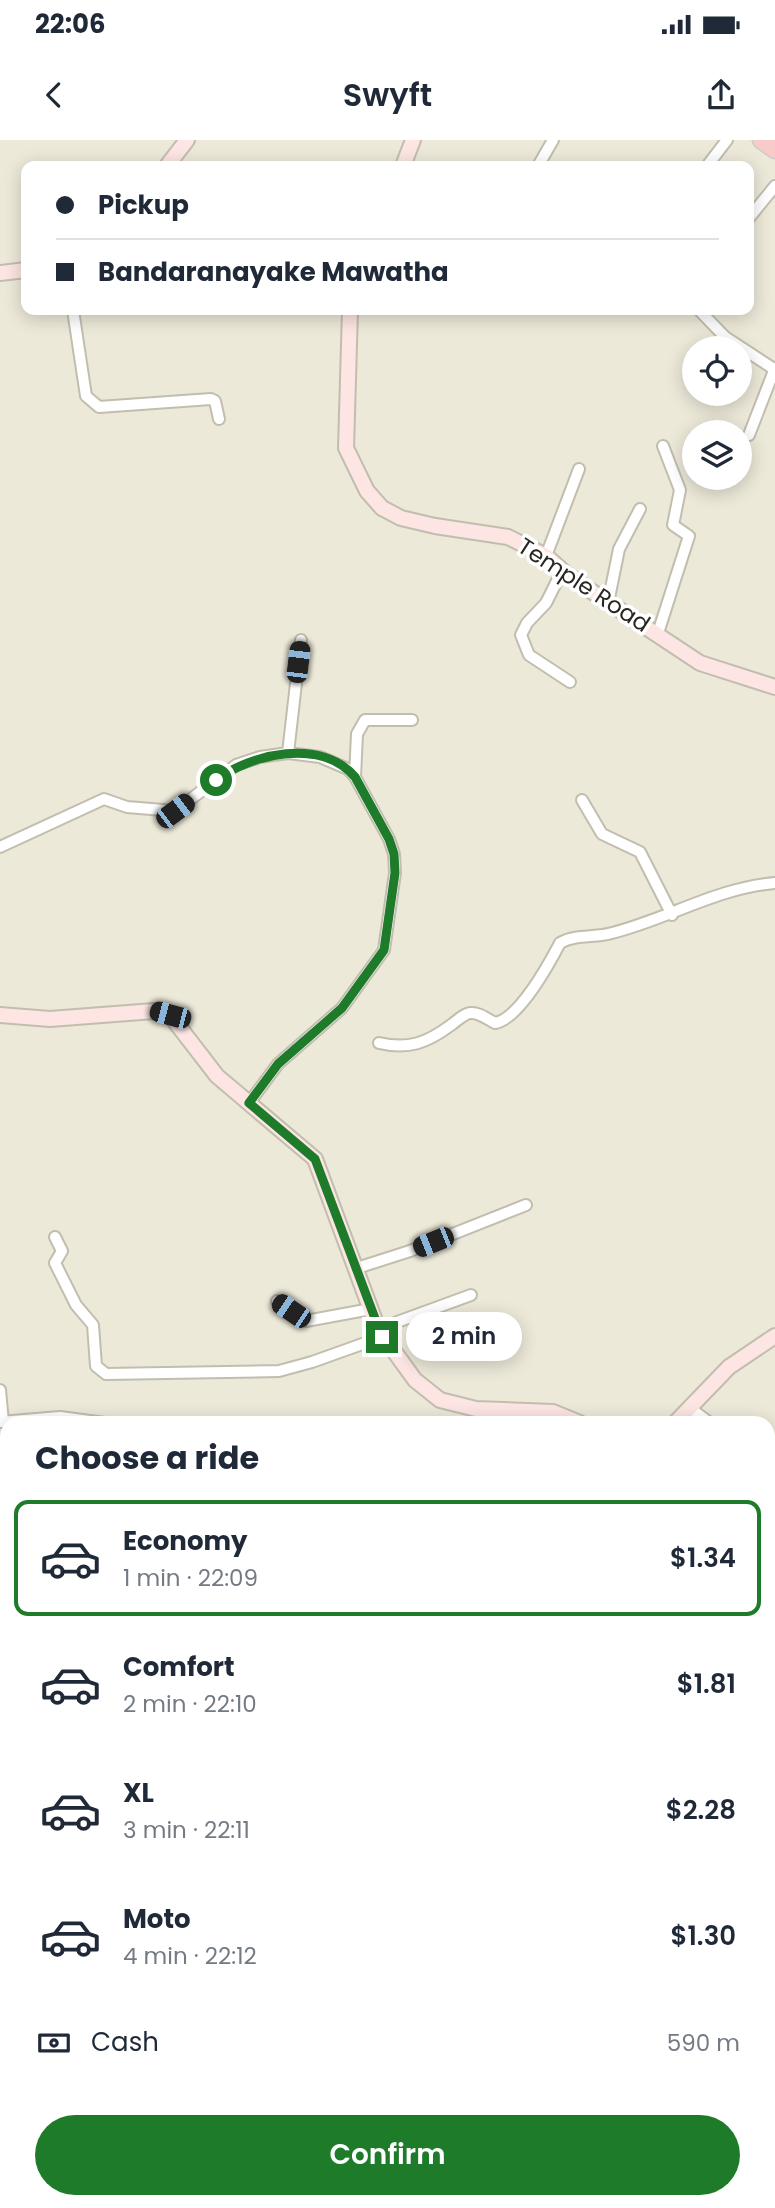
<!DOCTYPE html>
<html lang="en">
<head>
<meta charset="utf-8">
<style>
	:root { --surface:#fff; --page:#f2f2f3; --text:#1f2937; --muted:#747a83; --line:#e0e1e3; --accent:#1e7b2a }
	body { margin:0; font-family:Poppins,sans-serif; background:var(--page); color:var(--text); height:100vh; display:flex; flex-direction:column; font-size:26px; white-space:nowrap }
	* { box-sizing:border-box; margin:0 }
	p { font-size:23px; color:var(--muted) }
	.icon { flex:none; width:38px; height:38px; fill:none; stroke:currentColor; stroke-width:2; stroke-linecap:round; stroke-linejoin:round }
	.map { position:relative; flex:1; overflow:hidden }
	.sheet { position:absolute; left:0px; top:1276px; width:775px; height:793px; display:flex; flex-direction:column; background:var(--surface); border-radius:21px 21px 0 0; box-shadow:0 4px 18px #0003 }
	.sheet>* { flex:none }
	.hud { position:absolute; left:21px; top:21px; width:733px; height:154px; border-radius:14px; box-shadow:0 4px 18px #0003; display:grid; align-content:center; height:154px; padding:0 35px; background:var(--surface) }
	.controls { position:absolute; left:682px; top:196px; display:grid; gap:14px }
	.controls a { display:grid; place-items:center; width:70px; height:70px; border-radius:50%; background:var(--surface); box-shadow:0 4px 18px #0003; font-size:35px }
	.end { position:absolute; width:32px; height:32px; margin:-16px; border:9px solid #1e7b2a; background:#fff; box-shadow:0 0 0 4px #fff }
	.from { border-radius:50% }
	.bubble { position:absolute; height:49px; border-radius:24px; background:var(--surface); box-shadow:0 4px 18px #0003; font-size:23px; font-weight:600; line-height:49px; text-align:center }
	.car { position:absolute; width:21px; height:42px; margin:-21px -10px; border-radius:9px; box-shadow:0 0 5px 2px #0007; background:linear-gradient(#222 24%,#8ab4d8 0 40%,#222 0 76%,#8ab4d8 0 86%,#222 0) }
	.hud b { display:flex; align-items:center; gap:24px; height:66px; font-size:26px }
	.hud b+b { border-top:2px solid var(--line) }
	.hud i { width:18px; height:18px; background:var(--text) }
	ul { padding:0; list-style:none }
	li { display:flex; align-items:center; gap:21px; height:116px; margin:0 14px 10px; padding:0 21px; border:4px solid transparent; border-radius:14px }
	li div { flex:1 }
	li b { display:block; font-size:26px }
	li em { font-style:normal; font-weight:600 }
	li.active { border-color:var(--accent) }
	li>.icon { width:63px; height:63px; stroke-width:1.5 }
	h2 { padding:0 35px; font-size:32px; line-height:84px }
	.pay { display:flex; align-items:center; gap:18px; height:77px; padding:0 35px; font-size:26px }
	.pay p { margin-inline-start:auto }
	.primary-button { display:flex; gap:14px; margin-top:auto; padding:14px 35px }
	.primary-button a { flex:1; height:80px; border-radius:42px; background:var(--accent); color:#fff; font-size:28px; font-weight:600; line-height:80px; text-align:center }
	.status { display:flex; justify-content:space-between; align-items:center; height:49px; padding:0 35px; background:var(--surface); direction:ltr }
	.status svg { height:19px; fill:currentColor }
	header { display:flex; justify-content:space-between; align-items:center; height:91px; padding:0 35px; background:var(--surface); font-size:32px; font-weight:600 }
	.map>svg:first-child { display:block }
</style>
</head>
<body>
<div class="status"><b>22:06</b><svg viewBox="0 0 49 12"><path d="M0 12V9h3v3zM5 12V6h3v6zM10 12V3h3v9zM15 12V0h3v12zM26 1h20v11H26zM47 4h2v5h-2z"/></svg></div>
<header><svg class="icon" aria-label="back" viewBox="0 0 24 24"><path d="M15 5l-7 7 7 7"/></svg>Swyft<svg class="icon" aria-label="share" viewBox="0 0 24 24"><path d="M12 15V3M7 8l5-5 5 5M5 13v7h14v-7"/></svg></header>
<div class="map">
<svg width="775" height="2068" viewBox="0 0 775 2068">
	<rect width="100%" height="100%" fill="#ece9d9"/>
	<g fill="none" stroke-linecap="round" stroke-linejoin="round">
		<defs>
			<g id="street">
				<path d="M 538,26 L 553,0"/>
				<path d="M 707,26 L 727,0"/>
				<path d="M 749,78 L 775,46"/>
				<path d="M 73,170 L 86,256 L 99,267 L 211,259 L 215,261 L 219,279"/>
				<path d="M 699,170 L 725,197"/>
				<path d="M 719,208 L 725,197 L 774,229"/>
				<path d="M 749,295 L 775,228"/>
				<path d="M 546,416 L 579,329"/>
				<path d="M 562,431 L 546,463 L 527,483 L 521,495 L 529,515 L 570,542"/>
				<path d="M 608,463 L 619,409 L 640,369"/>
				<path d="M 658,493 L 689,396 L 673,385 L 680,350 L 663,306"/>
				<path d="M 288,613 L 301,500"/>
				<path d="M 355,637 L 357,594 L 365,580 L 412,580"/>
				<path d="M 582,660 L 602,694 L 640,712 L 672,775"/>
				<path d="M 0,707 L 104,659 L 127,667 L 175,671 L 236,625 L 260,617 L 288,613 L 320,617 L 348,629 L 355,637 L 389,699 L 394,714 L 395,733 L 384,810 L 342,868 L 278,924 L 249,963"/>
				<path d="M 379,903 C 408,910 427,903 451,885 C 457,881 463,874 470,873 C 479,872 487,879 495,883 C 519,879 549,824 560,803 C 575,794 595,798 612,793 C 668,779 716,748 775,743"/>
				<path d="M 55,1097 L 62,1111 L 55,1123 L 76,1165 L 93,1185 L 96,1226 L 106,1234 L 279,1231 L 312,1222 L 382,1197"/>
				<path d="M 357,1128 L 410,1111 L 526,1065"/>
				<path d="M 277,1161 L 306,1181 L 371,1169"/>
				<path d="M 378,1189 L 471,1155"/>
				<path d="M 0,1250 L 3,1282"/>
				<path d="M 690,1268 L 710,1283"/>
				<path d="M 0,1282 L 60,1277 L 105,1283"/>
				<path d="M 768,1322 L 775,1326"/>
				<path d="M 0,1476 L 7,1474"/>
				<path d="M 768,1664 L 775,1663"/>
				<path d="M 768,1873 L 775,1873"/>
				<path d="M 768,1953 L 775,1959"/>
				<path d="M 183,2062 L 184,2068"/>
			</g>
			<g id="secondary">
				<path d="M 167,26 L 187,0"/>
				<path d="M 403,26 L 413,0"/>
				<path d="M 0,133 L 26,130"/>
				<path d="M 350,170 L 346,308 L 367,351 L 382,368 L 401,378 L 435,386 L 508,397 L 546,416 L 567,435 L 700,523 L 775,547"/>
				<path d="M 0,875 L 50,879 L 154,871 L 170,875 L 217,936 L 315,1019 L 378,1189 L 415,1240 L 440,1260 L 476,1269 L 553,1272 L 580,1283"/>
				<path d="M 675,1283 L 729,1227 L 775,1196"/>
				<path d="M 0,1997 L 7,2001"/>
				<path d="M 98,2062 L 108,2068"/>
				<path d="M 512,2068 L 513,2062"/>
			</g>
			<path id="primary" d="M 761,0 L 775,10"/>
		</defs>
		<use href="#street" stroke="#c2beaf" stroke-width="14"/>
		<use href="#secondary" stroke="#c2beaf" stroke-width="18"/>
		<use href="#primary" stroke="#cbcbc9" stroke-width="19"/>
		<use href="#street" stroke="#fff" stroke-width="10"/>
		<use href="#secondary" stroke="#fce5e3" stroke-width="14"/>
		<use href="#primary" stroke="#f9cbc8" stroke-width="16"/>
	</g>
	<g fill="none" stroke-linecap="round" stroke-linejoin="round">
		<path stroke="#1e7b2a" stroke-width="9" d="M 216,640 C 251,614 321,597 355,637 L 389,699 L 394,714 L 395,733 L 384,810 L 342,868 L 278,924 L 249,963 L 315,1019 L 382,1197"/>
	</g>
	<g text-anchor="middle" dominant-baseline="central" stroke-width="7" stroke-linejoin="round" paint-order="stroke">
		<g font-size="23" fill="#272620" stroke="#fff">
			<text transform="translate(584 445) rotate(33)">Temple Road</text>
		</g>
	</g>
</svg>
<div class="controls">
<a><svg class="icon" aria-label="locate" viewBox="0 0 24 24"><circle cx="12" cy="12" r="6"/><path d="M12 2v4M12 18v4M2 12h4M18 12h4"/></svg></a>
<a><svg class="icon" aria-label="layers" viewBox="0 0 24 24"><path d="M12 4l9 5-9 5-9-5zM3 14l9 5 9-5"/></svg></a>
</div>
<i class="end from" style="left:216px;top:640px"></i>
<i class="end" style="left:382px;top:1197px"></i>
<div class="bubble" style="left:406px;top:1172px;width:116px">2 min</div>
<i class="car" style="left:298px;top:522px;rotate:7deg"></i>
<i class="car" style="left:175px;top:671px;rotate:53deg"></i>
<i class="car" style="left:170px;top:875px;rotate:285deg"></i>
<i class="car" style="left:433px;top:1102px;rotate:248deg"></i>
<i class="car" style="left:291px;top:1171px;rotate:304deg"></i>
<div class="hud">
<b><i class="from"></i>Pickup</b>
<b><i></i>Bandaranayake Mawatha</b>
</div>
<section class="sheet">
<h2>Choose a ride</h2>
<ul>
<li class="active"><svg class="icon" aria-label="car" viewBox="0 0 24 24"><path d="M5 17H2v-5l4-1 3-4h7l3 4 3 1v5h-3M9 17h6M6 11h13"/><circle cx="7" cy="17" r="2"/><circle cx="17" cy="17" r="2"/></svg><div><b>Economy</b><p>1 min · 22:09</p></div><em>$1.34</em></li>
<li><svg class="icon" aria-label="car" viewBox="0 0 24 24"><path d="M5 17H2v-5l4-1 3-4h7l3 4 3 1v5h-3M9 17h6M6 11h13"/><circle cx="7" cy="17" r="2"/><circle cx="17" cy="17" r="2"/></svg><div><b>Comfort</b><p>2 min · 22:10</p></div><em>$1.81</em></li>
<li><svg class="icon" aria-label="car" viewBox="0 0 24 24"><path d="M5 17H2v-5l4-1 3-4h7l3 4 3 1v5h-3M9 17h6M6 11h13"/><circle cx="7" cy="17" r="2"/><circle cx="17" cy="17" r="2"/></svg><div><b>XL</b><p>3 min · 22:11</p></div><em>$2.28</em></li>
<li><svg class="icon" aria-label="car" viewBox="0 0 24 24"><path d="M5 17H2v-5l4-1 3-4h7l3 4 3 1v5h-3M9 17h6M6 11h13"/><circle cx="7" cy="17" r="2"/><circle cx="17" cy="17" r="2"/></svg><div><b>Moto</b><p>4 min · 22:12</p></div><em>$1.30</em></li>
</ul>
<div class="pay"><svg class="icon" aria-label="cash" viewBox="0 0 24 24"><path d="M3 7h18v10H3z"/><circle cx="12" cy="12" r="2"/></svg>Cash<p>590 m</p></div>
<div class="primary-button"><a>Confirm</a></div>
</section>
</div>
</body>
</html>
